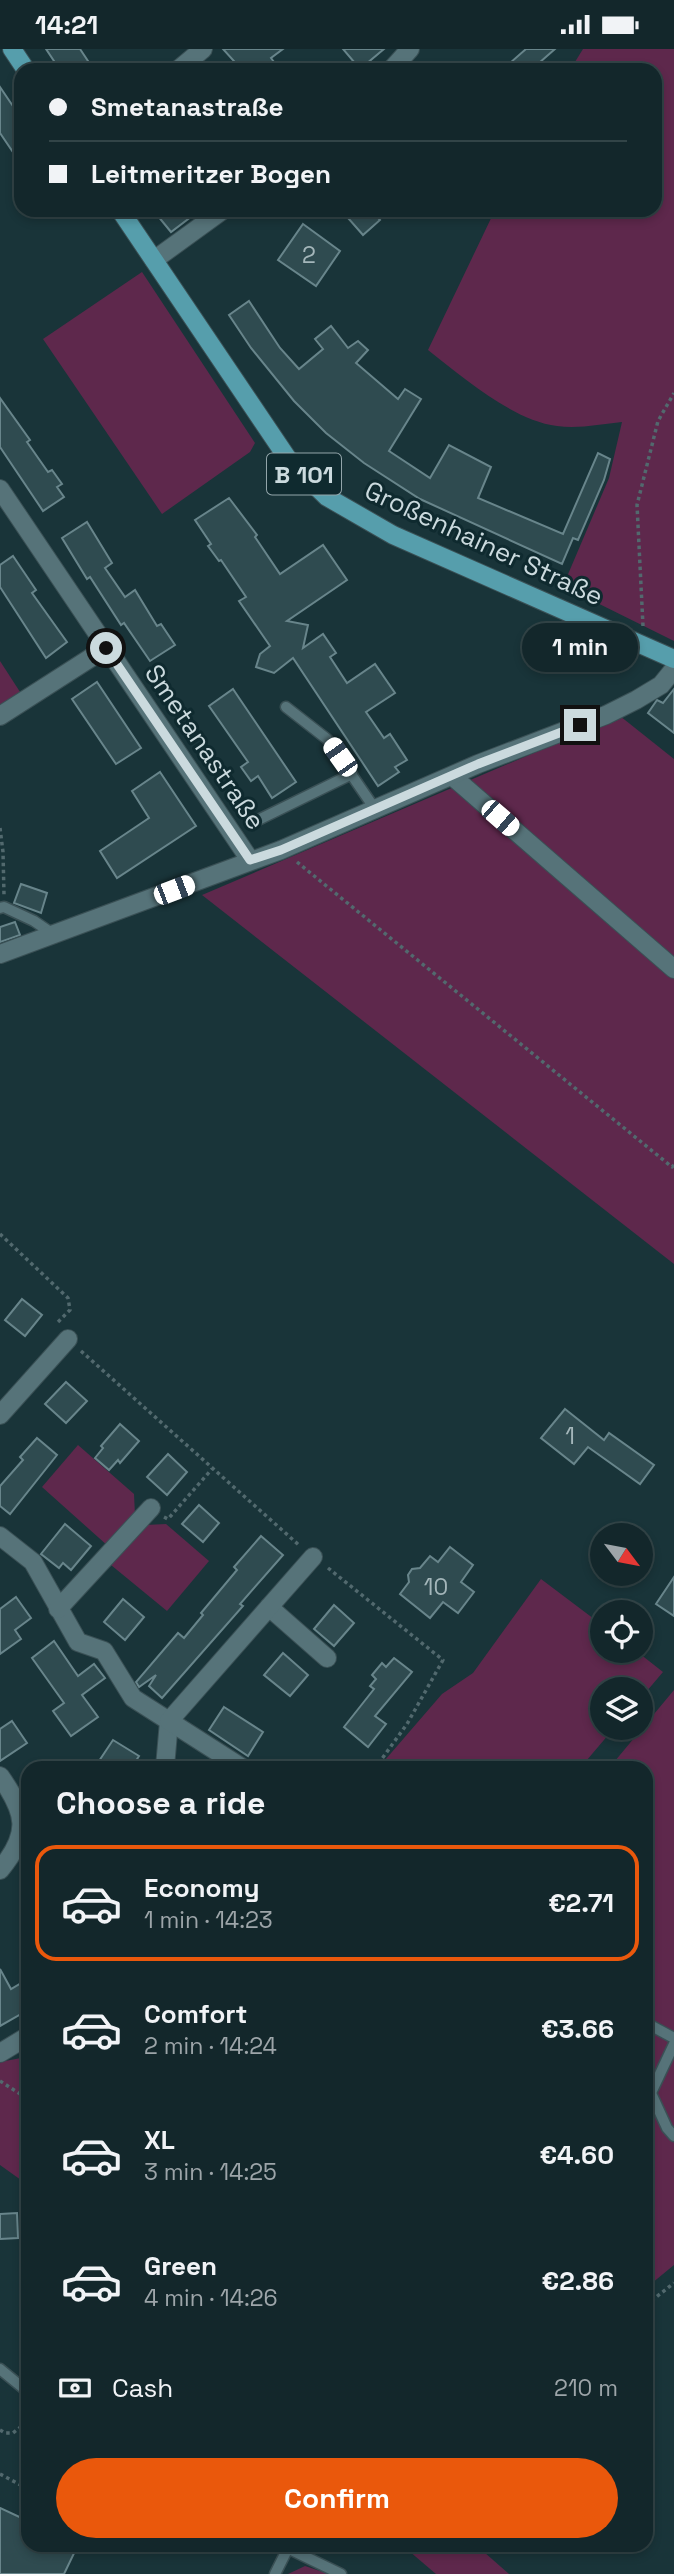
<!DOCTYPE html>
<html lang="en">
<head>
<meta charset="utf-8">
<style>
	:root { --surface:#13272b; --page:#203337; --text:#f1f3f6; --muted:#9da5a9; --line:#324447; --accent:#ea580c }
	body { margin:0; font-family:"Space Grotesk",sans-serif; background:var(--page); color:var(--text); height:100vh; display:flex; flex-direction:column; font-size:26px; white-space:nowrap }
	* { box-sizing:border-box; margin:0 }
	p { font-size:23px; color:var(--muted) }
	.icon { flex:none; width:38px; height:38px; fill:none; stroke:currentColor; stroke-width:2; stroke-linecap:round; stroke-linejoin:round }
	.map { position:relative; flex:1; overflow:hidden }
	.sheet { position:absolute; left:21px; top:1712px; width:632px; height:791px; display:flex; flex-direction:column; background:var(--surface); border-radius:21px; box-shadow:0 4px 10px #0003,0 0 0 2px var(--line) }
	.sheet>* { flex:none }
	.guide { position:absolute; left:14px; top:14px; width:648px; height:154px; border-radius:21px; box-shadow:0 4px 10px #0003,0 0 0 2px var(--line); display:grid; align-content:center; height:154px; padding:0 35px; background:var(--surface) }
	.needle { width:46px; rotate:122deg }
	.controls { position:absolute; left:590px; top:1474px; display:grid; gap:14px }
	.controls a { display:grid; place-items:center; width:63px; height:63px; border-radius:50%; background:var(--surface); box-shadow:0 4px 10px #0003,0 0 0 2px var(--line); font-size:35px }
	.end { position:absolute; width:32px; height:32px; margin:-16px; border:9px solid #cbdade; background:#111; box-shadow:0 0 0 4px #111 }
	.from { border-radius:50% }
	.bubble { position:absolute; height:49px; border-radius:24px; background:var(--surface); box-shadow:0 4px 10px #0003,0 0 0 2px var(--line); font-size:23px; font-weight:700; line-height:49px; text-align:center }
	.car { position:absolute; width:21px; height:42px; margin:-21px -10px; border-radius:9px; box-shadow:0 0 5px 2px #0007; background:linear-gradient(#fff 24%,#345 0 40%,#fff 0 76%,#345 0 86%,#fff 0) }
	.guide b { display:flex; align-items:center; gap:24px; height:66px; font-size:26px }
	.guide b+b { border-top:2px solid var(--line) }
	.guide i { width:18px; height:18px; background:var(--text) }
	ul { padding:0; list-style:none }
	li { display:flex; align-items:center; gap:21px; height:116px; margin:0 14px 10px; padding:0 21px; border:4px solid transparent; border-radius:21px }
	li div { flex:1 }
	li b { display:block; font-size:26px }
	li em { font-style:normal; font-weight:700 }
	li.on { border-color:var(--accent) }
	li>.icon { width:63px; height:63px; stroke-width:1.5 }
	h2 { padding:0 35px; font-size:32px; line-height:84px }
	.pay { display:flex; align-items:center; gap:18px; height:77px; padding:0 35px; font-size:26px }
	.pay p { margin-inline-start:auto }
	.action { display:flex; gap:14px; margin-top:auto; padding:14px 35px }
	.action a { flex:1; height:80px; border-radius:42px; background:var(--accent); color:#fff; font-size:28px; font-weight:700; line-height:80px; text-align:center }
	.status { display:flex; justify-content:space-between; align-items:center; height:49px; padding:0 35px; background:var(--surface); direction:ltr }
	.status svg { height:19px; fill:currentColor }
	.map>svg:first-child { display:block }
</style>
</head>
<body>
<div class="status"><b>14:21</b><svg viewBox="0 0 49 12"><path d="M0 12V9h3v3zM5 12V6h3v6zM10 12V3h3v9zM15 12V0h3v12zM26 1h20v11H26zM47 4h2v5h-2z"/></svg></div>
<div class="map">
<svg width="674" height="2525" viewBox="0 0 674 2525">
	<rect width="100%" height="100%" fill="#193439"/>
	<g fill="#5e284c">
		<path d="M 583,0 L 674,0 L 674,592 L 563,537 L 609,429 L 622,373 C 601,375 579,380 557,377 C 512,371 464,329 428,301 L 495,161 L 654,161 L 654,21 L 570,21 Z"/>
		<path d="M 142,223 L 255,394 L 250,403 L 162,465 L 43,290 Z"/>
		<path d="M 0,612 L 22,646 L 0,660 Z"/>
		<path d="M 620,667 L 674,710 L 674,1215 L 202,846 Z"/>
		<path d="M 78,1396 L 134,1445 L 135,1466 L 108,1497 L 42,1438 Z"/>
		<path d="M 166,1475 L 209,1512 L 167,1562 L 111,1516 L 145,1476 Z"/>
		<path d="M 541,1530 L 602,1576 L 602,1601 L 635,1601 L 663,1623 L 641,1649 L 640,1640 L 602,1640 L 602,1678 L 615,1678 L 581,1718 L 379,1718 L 442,1645 L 473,1624 Z"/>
		<path d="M 674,1641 L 674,2216 L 646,2239 L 646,1718 L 610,1718 Z"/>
		<path d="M 21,2009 L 28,2014 L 28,2136 L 0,2116 L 0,2013 Z"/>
		<path d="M 402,2496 L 476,2496 L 509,2525 L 436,2525 Z"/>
		<path d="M 305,2517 L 329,2525 L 288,2525 Z"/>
	</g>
	<g fill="#2f4b50" stroke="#68858b" stroke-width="2">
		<path d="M 46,0 L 80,0 L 94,21 L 60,21 Z"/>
		<path d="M 223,0 L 283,0 L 271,9 L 280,21 L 242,21 Z"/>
		<path d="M 343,0 L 384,0 L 360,20 Z"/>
		<path d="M 526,0 L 555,0 L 531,21 L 502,21 Z"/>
		<path d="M 0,38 L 21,69 L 21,115 L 0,84 Z"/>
		<path d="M 153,161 L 200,161 L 171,183 Z"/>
		<path d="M 341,161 L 371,161 L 380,171 L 363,186 Z"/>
		<path d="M 303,175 L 340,202 L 316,237 L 278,211 Z"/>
		<path d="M 249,252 L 280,299 L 299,320 L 323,300 L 315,290 L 331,277 L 348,299 L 358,292 L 368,301 L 356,314 L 398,350 L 405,340 L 421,350 L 389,402 L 430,429 L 449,396 L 491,418 L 478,449 L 563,485 L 598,404 L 610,410 L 604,431 L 578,491 L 573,489 L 562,515 L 420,450 L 364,414 L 326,384 L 294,352 L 251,299 L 229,266 Z"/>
		<path d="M 0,349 L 30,391 L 27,393 L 48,423 L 52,421 L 62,435 L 57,438 L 64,448 L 43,462 L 0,398 Z"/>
		<path d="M 229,449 L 257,486 L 255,488 L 280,525 L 323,496 L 347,531 L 287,572 L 308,576 L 303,599 L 323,585 L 336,604 L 330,608 L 347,634 L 375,615 L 395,644 L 366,663 L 384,689 L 390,685 L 407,711 L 395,718 L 399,723 L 378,737 L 293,609 L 274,624 L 256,618 L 260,605 L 270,597 L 239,552 L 246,548 L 221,511 L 219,512 L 208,497 L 211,495 L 195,471 Z"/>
		<path d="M 87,473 L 112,514 L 105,519 L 125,548 L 135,541 L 157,577 L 161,575 L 175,596 L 150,612 L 124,574 L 121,576 L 90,528 L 87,530 L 62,489 Z"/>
		<path d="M 13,507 L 36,541 L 32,544 L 67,593 L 46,609 L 0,538 L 0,516 Z"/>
		<path d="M 97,633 L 141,699 L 116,715 L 72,650 Z"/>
		<path d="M 233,640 L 296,733 L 272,749 L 258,727 L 251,732 L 241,718 L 248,713 L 209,657 Z"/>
		<path d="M 674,640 L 674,684 L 648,664 L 657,651 L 663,654 Z"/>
		<path d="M 160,723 L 196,777 L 117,829 L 100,802 L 149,769 L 132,742 Z"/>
		<path d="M 21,835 L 47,844 L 41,864 L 14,854 Z"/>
		<path d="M 15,873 L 20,886 L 0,893 L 0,878 Z"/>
		<path d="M 22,1250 L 42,1266 L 25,1287 L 5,1271 Z"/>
		<path d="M 66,1333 L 87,1352 L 66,1374 L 45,1355 Z"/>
		<path d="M 565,1360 L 604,1391 L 609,1384 L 654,1416 L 640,1435 L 588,1398 L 574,1415 L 541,1389 Z"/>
		<path d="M 120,1375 L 139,1392 L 120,1414 L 118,1411 L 109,1421 L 95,1409 L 103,1399 L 101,1397 Z"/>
		<path d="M 37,1389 L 57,1406 L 10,1465 L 0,1457 L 0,1437 L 23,1411 L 20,1408 Z"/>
		<path d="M 168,1405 L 187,1423 L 167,1446 L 147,1428 Z"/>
		<path d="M 199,1456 L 219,1474 L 203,1493 L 182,1475 Z"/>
		<path d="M 65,1475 L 91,1497 L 71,1521 L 63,1514 L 59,1519 L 41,1505 Z"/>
		<path d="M 261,1487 L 283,1506 L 240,1555 L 243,1557 L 162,1649 L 149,1637 L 156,1626 L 139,1638 L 136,1633 L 178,1584 L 184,1589 L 203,1566 L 201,1564 L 237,1521 L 234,1518 Z"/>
		<path d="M 450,1498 L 473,1516 L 461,1533 L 474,1543 L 458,1564 L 443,1553 L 430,1569 L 400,1545 L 409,1533 L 408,1526 L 412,1520 L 420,1519 L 430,1507 L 438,1513 Z"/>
		<path d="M 674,1528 L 674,1567 L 656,1555 Z"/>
		<path d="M 16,1548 L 31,1569 L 15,1581 L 21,1590 L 0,1605 L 0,1560 Z"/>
		<path d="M 123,1550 L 144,1568 L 125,1591 L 104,1573 Z"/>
		<path d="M 334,1556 L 354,1574 L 334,1597 L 314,1580 Z"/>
		<path d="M 54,1592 L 78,1627 L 94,1615 L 105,1629 L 82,1646 L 98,1668 L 71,1687 L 53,1662 L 64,1654 L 32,1609 Z"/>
		<path d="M 283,1604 L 308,1626 L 290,1647 L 264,1626 Z"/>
		<path d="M 394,1609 L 412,1623 L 375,1667 L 386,1675 L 368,1698 L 344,1678 L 374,1640 L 370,1637 L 376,1630 L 372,1626 L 382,1614 L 386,1618 Z"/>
		<path d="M 224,1658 L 263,1683 L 248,1707 L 209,1681 Z"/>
		<path d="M 12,1672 L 27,1694 L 0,1712 L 0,1680 Z"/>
		<path d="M 113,1691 L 139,1707 L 132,1718 L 95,1718 Z"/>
		<path d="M 0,1920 L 11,1940 L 28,1930 L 28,1961 L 0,1977 Z"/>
		<path d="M 17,2164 L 18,2189 L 0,2190 L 0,2165 Z"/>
		<path d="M 0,2459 L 28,2472 L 28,2496 L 78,2496 L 64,2525 L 0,2525 Z"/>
	</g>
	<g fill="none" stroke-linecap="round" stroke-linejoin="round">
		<defs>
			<g id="service">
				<path d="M 286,658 L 327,690 L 375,760"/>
				<path d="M 254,773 L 352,725"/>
				<path d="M 0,859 L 4,858 L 34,872 L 53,885"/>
				<path d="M 646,1974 L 674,1989"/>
				<path d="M 674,1995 L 651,2044 L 667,2079 L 674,2087"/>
				<path d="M 0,2320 L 28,2343"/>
				<path d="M 281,2496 L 341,2525"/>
				<path d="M 275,2525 L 288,2499"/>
			</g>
			<g id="minor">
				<path d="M 178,21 L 203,0"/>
				<path d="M 391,21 L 410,0"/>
				<path d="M 154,211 L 223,161"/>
				<path d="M 0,440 L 250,811"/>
				<path d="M 0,667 L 106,599"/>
				<path d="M 452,727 L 674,920"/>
				<path d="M 0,905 L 281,801 L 478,715 L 606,666 L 636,651 L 661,636 L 674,620"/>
				<path d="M 0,1366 L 68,1290"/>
				<path d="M 0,1487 L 33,1513 L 78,1593 L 104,1602 L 133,1649 L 169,1672 L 165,1718"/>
				<path d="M 269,1558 L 327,1609"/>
				<path d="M 58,1560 L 151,1459"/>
				<path d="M 241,1718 L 169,1672 L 313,1508"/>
				<path d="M 0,1727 C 26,1764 31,1784 0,1821"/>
				<path d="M 0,2004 L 28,1987"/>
			</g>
			<g id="primary">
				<path d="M 12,0 L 26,21"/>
				<path d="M 120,161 L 288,410 L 327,448 L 393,486 L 674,610"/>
			</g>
		</defs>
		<use href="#service" stroke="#3a5055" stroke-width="13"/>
		<use href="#minor" stroke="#3a5055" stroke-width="20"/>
		<use href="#primary" stroke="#3a5055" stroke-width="20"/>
		<g stroke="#52696e" stroke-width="3.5" stroke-dasharray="3.5 3.5" stroke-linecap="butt">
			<path d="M 643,577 L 637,456 L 658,372 L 674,344"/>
			<path d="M 0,779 L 3,803 L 4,846"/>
			<path d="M 297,813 L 672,1118 L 674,1116"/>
			<path d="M 0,1185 L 68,1249 L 70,1261 L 57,1274"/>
			<path d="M 81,1302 L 300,1497"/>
			<path d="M 164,1468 L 168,1470 L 212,1420"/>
			<path d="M 328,1519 L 443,1611 L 407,1675 L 376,1718"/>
			<path d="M 0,2032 L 28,2050"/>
			<path d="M 646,2256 L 674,2234"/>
			<path d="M 0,2381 L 5,2384 L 13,2384 L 28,2372"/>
			<path d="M 0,2425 L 28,2440"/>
		</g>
		<use href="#service" stroke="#567379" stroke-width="10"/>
		<use href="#minor" stroke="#567379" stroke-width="18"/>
		<use href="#primary" stroke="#569eac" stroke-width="18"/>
	</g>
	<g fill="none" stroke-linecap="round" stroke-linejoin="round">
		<path stroke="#cbdade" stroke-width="9" d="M 106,599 L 250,811 L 281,801 L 478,715 L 580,676"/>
	</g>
	<g text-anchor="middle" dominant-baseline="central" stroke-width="6" stroke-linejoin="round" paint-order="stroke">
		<g font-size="23" fill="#a4b6ba">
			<text x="309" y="206">2</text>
			<text x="570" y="1387">1</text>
			<text x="436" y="1538">10</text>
		</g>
		<rect fill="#0f2a2f" stroke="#93a5aa" stroke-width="2" x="267" y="404.5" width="74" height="41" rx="5"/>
		<g font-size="24" font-weight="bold" fill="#cbdade">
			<text x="304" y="425">B 101</text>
		</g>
		<g font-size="26" fill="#cbdade" stroke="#0f2a2f">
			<text transform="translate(484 494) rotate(25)">Großenhainer Straße</text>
			<text transform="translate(205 698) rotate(56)">Smetanastraße</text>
		</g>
	</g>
</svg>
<div class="controls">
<a><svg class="needle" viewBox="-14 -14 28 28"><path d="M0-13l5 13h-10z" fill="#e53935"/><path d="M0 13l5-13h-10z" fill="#9da5a9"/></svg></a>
<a><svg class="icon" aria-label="locate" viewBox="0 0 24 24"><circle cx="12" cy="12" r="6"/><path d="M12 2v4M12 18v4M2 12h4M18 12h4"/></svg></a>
<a><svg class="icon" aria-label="layers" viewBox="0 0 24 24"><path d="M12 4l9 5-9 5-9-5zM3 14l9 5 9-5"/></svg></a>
</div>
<i class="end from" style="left:106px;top:599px"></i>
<i class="end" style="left:580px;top:676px"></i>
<div class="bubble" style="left:522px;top:574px;width:116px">1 min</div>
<i class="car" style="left:340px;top:708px;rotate:325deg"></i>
<i class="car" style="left:500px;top:769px;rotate:131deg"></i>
<i class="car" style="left:174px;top:841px;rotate:69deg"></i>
<div class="guide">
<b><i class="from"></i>Smetanastraße</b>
<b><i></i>Leitmeritzer Bogen</b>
</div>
<section class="sheet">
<h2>Choose a ride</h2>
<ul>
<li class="on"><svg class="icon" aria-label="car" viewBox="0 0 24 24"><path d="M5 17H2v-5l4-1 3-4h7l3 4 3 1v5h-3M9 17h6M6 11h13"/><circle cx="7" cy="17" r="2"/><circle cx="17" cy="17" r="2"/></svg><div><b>Economy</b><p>1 min · 14:23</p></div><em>€2.71</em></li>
<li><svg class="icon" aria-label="car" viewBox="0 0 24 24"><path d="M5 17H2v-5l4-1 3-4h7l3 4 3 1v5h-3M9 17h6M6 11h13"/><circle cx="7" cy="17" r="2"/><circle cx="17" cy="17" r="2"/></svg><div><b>Comfort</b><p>2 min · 14:24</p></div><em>€3.66</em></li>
<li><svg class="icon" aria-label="car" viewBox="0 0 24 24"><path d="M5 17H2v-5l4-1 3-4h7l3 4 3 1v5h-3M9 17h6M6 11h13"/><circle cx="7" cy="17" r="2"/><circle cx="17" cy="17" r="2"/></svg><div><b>XL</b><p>3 min · 14:25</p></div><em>€4.60</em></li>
<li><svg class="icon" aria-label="car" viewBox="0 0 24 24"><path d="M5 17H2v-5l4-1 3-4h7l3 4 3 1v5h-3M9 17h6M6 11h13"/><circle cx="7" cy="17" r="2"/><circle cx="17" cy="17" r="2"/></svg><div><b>Green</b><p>4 min · 14:26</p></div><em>€2.86</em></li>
</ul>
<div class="pay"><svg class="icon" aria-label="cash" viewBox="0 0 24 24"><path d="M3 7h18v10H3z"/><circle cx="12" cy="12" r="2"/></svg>Cash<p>210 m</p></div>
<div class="action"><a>Confirm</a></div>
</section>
</div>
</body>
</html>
